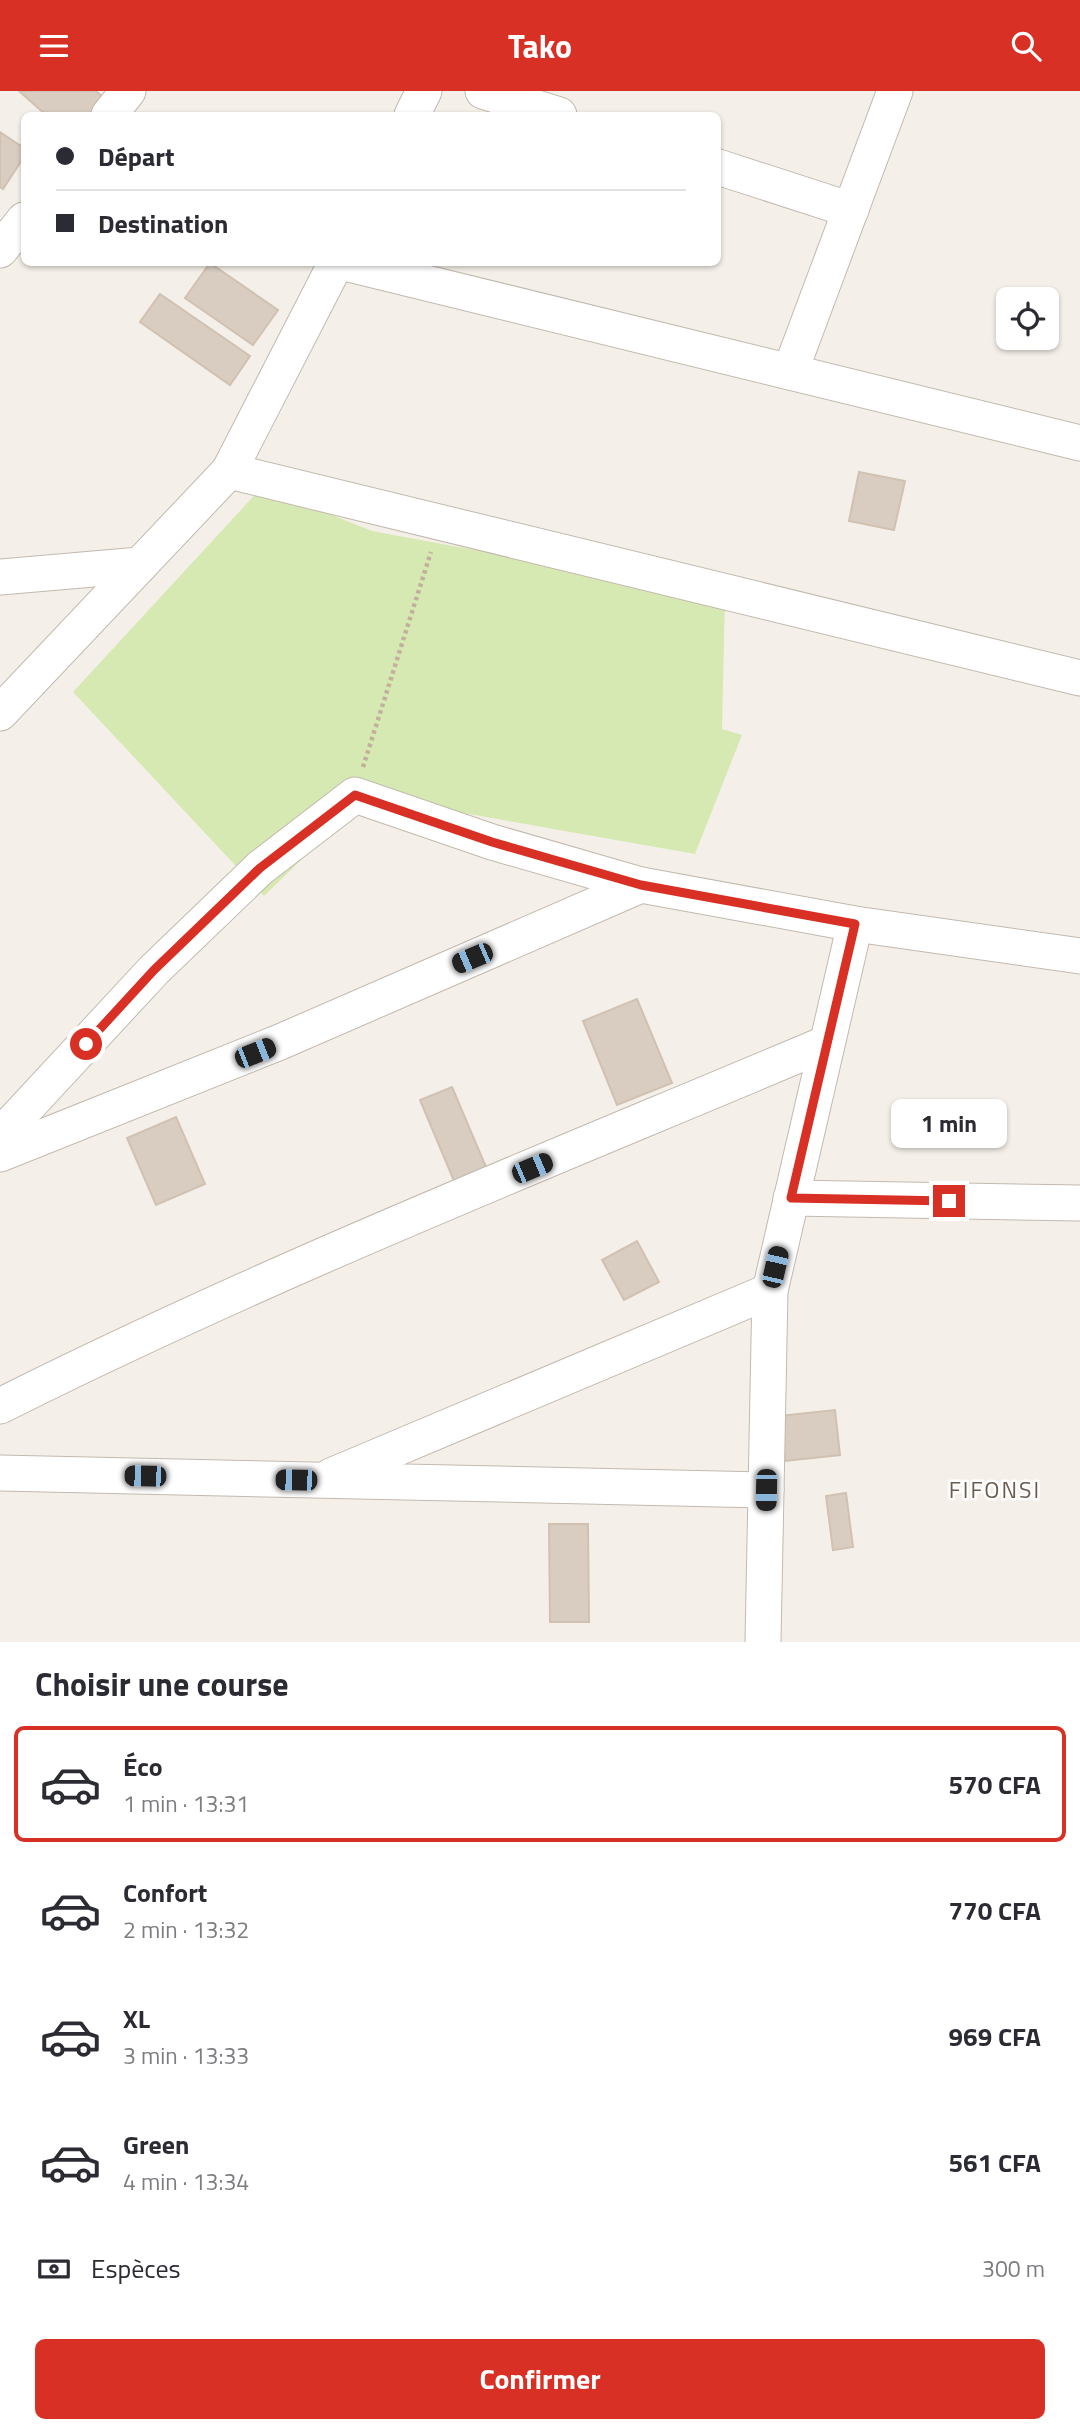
<!DOCTYPE html>
<html lang="fr">
<head>
<meta charset="utf-8">
<style>
	:root { --surface:#fff; --page:#f7f7f7; --text:#2b2b33; --muted:#7c7c81; --line:#e1e1e2; --accent:#d93025 }
	body { margin:0; font-family:"Titillium Web",sans-serif; background:var(--page); color:var(--text); height:100vh; display:flex; flex-direction:column; font-size:26px; white-space:nowrap }
	* { box-sizing:border-box; margin:0 }
	p { font-size:23px; color:var(--muted) }
	.icon { flex:none; width:38px; height:38px; fill:none; stroke:currentColor; stroke-width:2; stroke-linecap:round; stroke-linejoin:round }
	.map { position:relative; height:1551px; overflow:hidden }
	.sheet { display:flex; flex-direction:column; background:var(--surface); flex:1 }
	.sheet>* { flex:none }
	.banner { position:absolute; left:21px; top:21px; width:700px; height:154px; border-radius:10px; box-shadow:0 2px 5px #0004; display:grid; align-content:center; height:154px; padding:0 35px; background:var(--surface) }
	.buttons { position:absolute; left:996px; top:196px; display:grid; gap:14px }
	.buttons a { display:grid; place-items:center; width:63px; height:63px; border-radius:10px; background:var(--surface); box-shadow:0 2px 5px #0004; font-size:35px }
	.end { position:absolute; width:32px; height:32px; margin:-16px; border:9px solid #d93025; background:#fff; box-shadow:0 0 0 4px #fff }
	.from { border-radius:50% }
	.bubble { position:absolute; height:49px; border-radius:10px; background:var(--surface); box-shadow:0 2px 5px #0004; font-size:23px; font-weight:700; line-height:49px; text-align:center }
	.car { position:absolute; width:21px; height:42px; margin:-21px -10px; border-radius:9px; box-shadow:0 0 5px 2px #0007; background:linear-gradient(#222 24%,#8ab4d8 0 40%,#222 0 76%,#8ab4d8 0 86%,#222 0) }
	.banner b { display:flex; align-items:center; gap:24px; height:66px; font-size:26px }
	.banner b+b { border-top:2px solid var(--line) }
	.banner i { width:18px; height:18px; background:var(--text) }
	ul { padding:0; list-style:none }
	li { display:flex; align-items:center; gap:21px; height:116px; margin:0 14px 10px; padding:0 21px; border:4px solid transparent; border-radius:10px }
	li div { flex:1 }
	li b { display:block; font-size:26px }
	li em { font-style:normal; font-weight:700 }
	li.on { border-color:var(--accent) }
	li>.icon { width:63px; height:63px; stroke-width:1.5 }
	h2 { padding:0 35px; font-size:32px; line-height:84px }
	.pay { display:flex; align-items:center; gap:18px; height:77px; padding:0 35px; font-size:26px }
	.pay p { margin-inline-start:auto }
	.primary-button { display:flex; gap:14px; margin-top:auto; padding:14px 35px }
	.primary-button a { flex:1; height:80px; border-radius:10px; background:var(--accent); color:#fff; font-size:28px; font-weight:700; line-height:80px; text-align:center }
	header { display:flex; justify-content:space-between; align-items:center; height:91px; padding:0 35px; background:var(--accent); color:#fff; font-size:32px; font-weight:700 }
	.map>svg:first-child { display:block }
</style>
</head>
<body>
<header><svg class="icon" aria-label="menu" viewBox="0 0 24 24"><path d="M4 6h16M4 12h16M4 18h16"/></svg>Tako<svg class="icon" aria-label="search" viewBox="0 0 24 24"><circle cx="10" cy="10" r="6"/><path d="M15 15l6 6"/></svg></header>
<div class="map">
<svg width="1080" height="1551" viewBox="0 0 1080 1551">
	<rect width="100%" height="100%" fill="#f4f0e9"/>
	<path fill="#d6e9b2" d="M 262,396 L 372,440 L 725,505 L 722,638 L 742,644 L 695,763 L 367,705 L 264,805 L 73,601 Z"/>
	<g fill="#d9cdc1" stroke="#d1c1b1" stroke-width="2">
		<path d="M 19,0 L 96,0 L 105,8 L 90,24 L 46,24 Z"/>
		<path d="M 0,41 L 24,57 L 24,66 L 3,98 L 0,96 Z"/>
		<path d="M 210,172 L 278,219 L 253,254 L 185,207 Z"/>
		<path d="M 160,203 L 250,265 L 230,294 L 140,231 Z"/>
		<path d="M 859,381 L 905,390 L 894,439 L 849,430 Z"/>
		<path d="M 637,908 L 672,992 L 617,1014 L 583,930 Z"/>
		<path d="M 452,996 L 486,1076 L 454,1090 L 420,1009 Z"/>
		<path d="M 176,1026 L 205,1093 L 156,1114 L 127,1047 Z"/>
		<path d="M 637,1150 L 659,1191 L 624,1209 L 602,1169 Z"/>
		<path d="M 835,1319 L 840,1364 L 785,1370 L 780,1325 Z"/>
		<path d="M 846,1402 L 853,1456 L 833,1459 L 826,1405 Z"/>
		<path d="M 549,1433 L 588,1433 L 589,1531 L 550,1531 Z"/>
	</g>
	<g fill="none" stroke-linecap="round" stroke-linejoin="round">
		<defs>
			<g id="street">
				<path d="M 483,0 L 559,24"/>
				<path d="M 109,24 L 128,0"/>
				<path d="M 412,24 L 424,0"/>
				<path d="M 718,76 L 851,119"/>
				<path d="M 0,159 L 24,129"/>
				<path d="M 345,172 L 1080,352"/>
				<path d="M 790,281 L 895,0"/>
				<path d="M 229,380 L 1080,587"/>
				<path d="M 0,486 L 140,474"/>
				<path d="M 0,622 L 229,380 L 336,172"/>
				<path d="M 0,1045 L 154,879 L 260,777 L 355,704 L 492,751 L 641,794 L 855,833 L 1080,865"/>
				<path d="M 0,1063 L 280,951 L 641,794"/>
				<path d="M 791,1107 L 1080,1112"/>
				<path d="M 0,1315 C 269,1180 550,1069 827,952"/>
				<path d="M 0,1382 L 766,1399"/>
				<path d="M 331,1385 L 770,1200"/>
				<path d="M 763,1551 L 770,1200 L 855,833"/>
			</g>
		</defs>
		<use href="#street" stroke="#c3b9ae" stroke-width="37"/>
		<path stroke="#c2b09c" stroke-width="4.5" stroke-dasharray="3.5 3.5" stroke-linecap="butt" d="M 363,676 L 431,461"/>
		<use href="#street" stroke="#fff" stroke-width="35"/>
	</g>
	<g fill="none" stroke-linecap="round" stroke-linejoin="round">
		<path stroke="#d93025" stroke-width="9" d="M 86,953 L 154,879 L 260,777 L 355,704 L 492,751 L 641,794 L 855,833 L 791,1107 L 949,1110"/>
	</g>
	<g text-anchor="middle" dominant-baseline="central" stroke-width="5" stroke-linejoin="round" paint-order="stroke">
		<g font-size="23" letter-spacing="2" fill="#6b5c4e" stroke="#fff">
			<text x="995" y="1398">FIFONSI</text>
		</g>
	</g>
</svg>
<div class="buttons">
<a><svg class="icon" aria-label="locate" viewBox="0 0 24 24"><circle cx="12" cy="12" r="6"/><path d="M12 2v4M12 18v4M2 12h4M18 12h4"/></svg></a>
</div>
<i class="end from" style="left:86px;top:953px"></i>
<i class="end" style="left:949px;top:1110px"></i>
<div class="bubble" style="left:891px;top:1008px;width:116px">1 min</div>
<i class="car" style="left:472px;top:867px;rotate:247deg"></i>
<i class="car" style="left:255px;top:962px;rotate:68deg"></i>
<i class="car" style="left:532px;top:1077px;rotate:67deg"></i>
<i class="car" style="left:775px;top:1176px;rotate:13deg"></i>
<i class="car" style="left:145px;top:1385px;rotate:271deg"></i>
<i class="car" style="left:296px;top:1389px;rotate:271deg"></i>
<i class="car" style="left:766px;top:1399px;rotate:181deg"></i>
<div class="banner">
<b><i class="from"></i>Départ</b>
<b><i></i>Destination</b>
</div>
</div>
<section class="sheet">
<h2>Choisir une course</h2>
<ul>
<li class="on"><svg class="icon" aria-label="car" viewBox="0 0 24 24"><path d="M5 17H2v-5l4-1 3-4h7l3 4 3 1v5h-3M9 17h6M6 11h13"/><circle cx="7" cy="17" r="2"/><circle cx="17" cy="17" r="2"/></svg><div><b>Éco</b><p>1 min · 13:31</p></div><em>570 CFA</em></li>
<li><svg class="icon" aria-label="car" viewBox="0 0 24 24"><path d="M5 17H2v-5l4-1 3-4h7l3 4 3 1v5h-3M9 17h6M6 11h13"/><circle cx="7" cy="17" r="2"/><circle cx="17" cy="17" r="2"/></svg><div><b>Confort</b><p>2 min · 13:32</p></div><em>770 CFA</em></li>
<li><svg class="icon" aria-label="car" viewBox="0 0 24 24"><path d="M5 17H2v-5l4-1 3-4h7l3 4 3 1v5h-3M9 17h6M6 11h13"/><circle cx="7" cy="17" r="2"/><circle cx="17" cy="17" r="2"/></svg><div><b>XL</b><p>3 min · 13:33</p></div><em>969 CFA</em></li>
<li><svg class="icon" aria-label="car" viewBox="0 0 24 24"><path d="M5 17H2v-5l4-1 3-4h7l3 4 3 1v5h-3M9 17h6M6 11h13"/><circle cx="7" cy="17" r="2"/><circle cx="17" cy="17" r="2"/></svg><div><b>Green</b><p>4 min · 13:34</p></div><em>561 CFA</em></li>
</ul>
<div class="pay"><svg class="icon" aria-label="cash" viewBox="0 0 24 24"><path d="M3 7h18v10H3z"/><circle cx="12" cy="12" r="2"/></svg>Espèces<p>300 m</p></div>
<div class="primary-button"><a>Confirmer</a></div>
</section>
</body>
</html>
